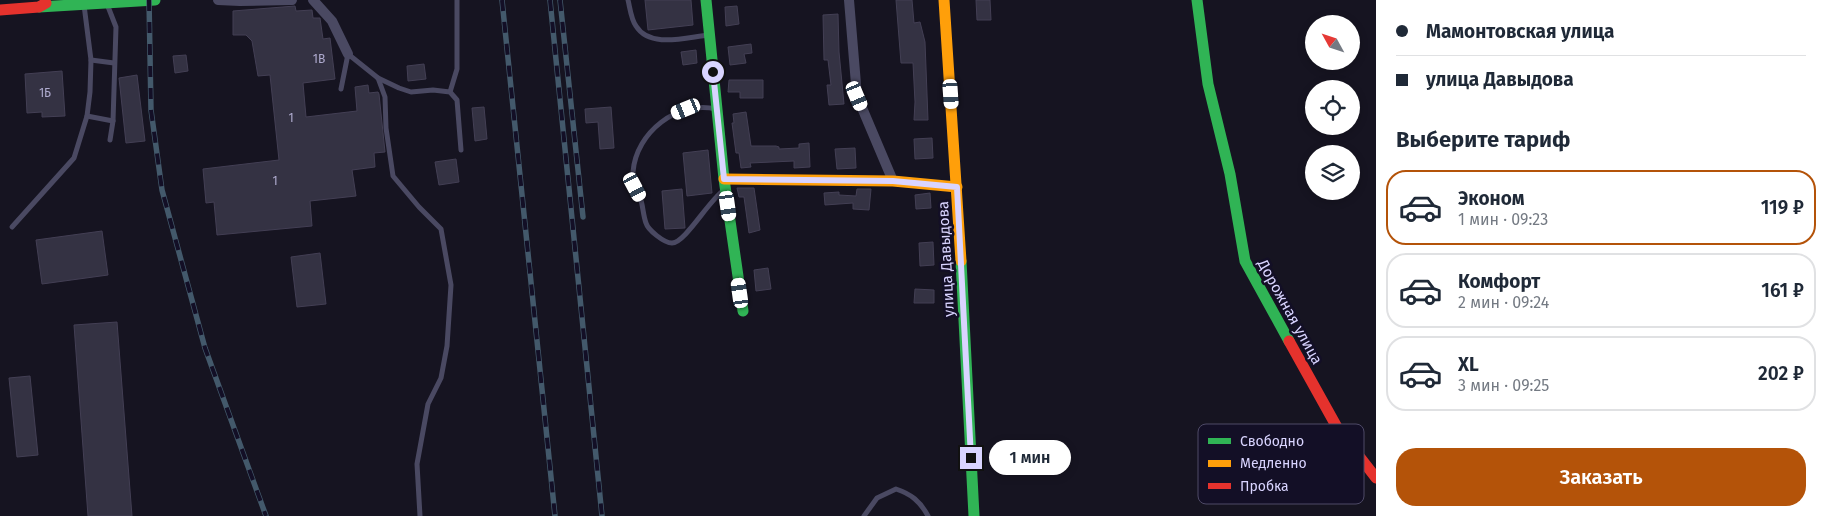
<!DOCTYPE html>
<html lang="ru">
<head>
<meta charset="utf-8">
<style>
	:root { --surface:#fff; --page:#f6f6f7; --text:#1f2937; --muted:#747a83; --line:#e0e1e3; --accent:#b45309 }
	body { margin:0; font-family:"Fira Sans",sans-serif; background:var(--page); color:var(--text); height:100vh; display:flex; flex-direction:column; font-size:19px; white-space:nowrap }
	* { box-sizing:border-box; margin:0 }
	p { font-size:16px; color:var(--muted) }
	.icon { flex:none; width:28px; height:28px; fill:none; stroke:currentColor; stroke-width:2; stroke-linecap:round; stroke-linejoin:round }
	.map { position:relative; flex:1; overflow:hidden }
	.side { display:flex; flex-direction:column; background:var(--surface); width:450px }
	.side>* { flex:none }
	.banner { display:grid; align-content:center; height:110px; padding:0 20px; background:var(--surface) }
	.needle { width:32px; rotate:310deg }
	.controls { position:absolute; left:1305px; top:15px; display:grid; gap:10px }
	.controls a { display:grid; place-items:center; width:55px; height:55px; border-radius:50%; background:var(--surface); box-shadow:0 2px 8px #0003; font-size:25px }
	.end { position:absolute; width:22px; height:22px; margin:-11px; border:6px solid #d9d4ff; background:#111; box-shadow:0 0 0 2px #111 }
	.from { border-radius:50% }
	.bubble { position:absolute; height:35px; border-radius:18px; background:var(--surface); box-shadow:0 2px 8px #0003; font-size:16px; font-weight:600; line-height:35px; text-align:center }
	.car { position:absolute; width:15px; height:30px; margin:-15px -8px; border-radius:6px; box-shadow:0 0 4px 1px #0007; background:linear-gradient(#fff 24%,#345 0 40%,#fff 0 76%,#345 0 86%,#fff 0) }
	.banner b { display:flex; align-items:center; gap:18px; height:48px; font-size:19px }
	.banner b+b { border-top:1px solid var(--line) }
	.banner i { width:12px; height:12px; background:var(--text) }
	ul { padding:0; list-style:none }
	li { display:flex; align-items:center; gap:15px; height:75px; margin:0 10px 8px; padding:0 10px; border:2px solid var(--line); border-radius:20px }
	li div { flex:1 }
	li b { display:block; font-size:19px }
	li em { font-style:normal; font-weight:600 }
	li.selected { border-color:var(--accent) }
	li>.icon { width:45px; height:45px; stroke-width:1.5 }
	h2 { padding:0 20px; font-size:22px; line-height:60px }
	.cta { display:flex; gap:10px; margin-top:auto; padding:10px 20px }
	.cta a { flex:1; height:58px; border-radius:20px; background:var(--accent); color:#fff; font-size:20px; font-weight:600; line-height:58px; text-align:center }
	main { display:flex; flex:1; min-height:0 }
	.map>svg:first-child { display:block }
</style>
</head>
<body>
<main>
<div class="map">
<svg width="1376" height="516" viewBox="0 0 1376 516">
	<rect width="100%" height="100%" fill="#161421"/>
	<g fill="#343243" stroke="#433f54">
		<path d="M 645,0 L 691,0 L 693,25 L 648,30 Z"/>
		<path d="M 896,0 L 912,0 L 914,23 L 920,22 L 925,42 L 928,120 L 914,120 L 915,102 L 913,63 L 901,63 Z"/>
		<path d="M 976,0 L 990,0 L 991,20 L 977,20 Z"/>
		<path d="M 295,6 L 296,11 L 312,10 L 313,18 L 320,18 L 323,39 L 330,38 L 335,79 L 303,83 L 306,117 L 357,111 L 355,87 L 368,85 L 369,93 L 378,92 L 379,94 L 385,152 L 374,153 L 375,167 L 352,170 L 356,196 L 310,201 L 312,226 L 217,235 L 214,202 L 206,203 L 203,169 L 279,160 L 270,75 L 258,76 L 252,41 L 246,35 L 233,35 L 233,11 Z"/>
		<path d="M 737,6 L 739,24 L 726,26 L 725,7 Z"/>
		<path d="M 838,14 L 839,52 L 844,104 L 829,105 L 827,85 L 831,85 L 828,60 L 824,60 L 823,15 Z"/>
		<path d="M 751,44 L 752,53 L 744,54 L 746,63 L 730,65 L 728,47 Z"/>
		<path d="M 696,50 L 697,63 L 683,65 L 681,52 Z"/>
		<path d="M 186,55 L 188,71 L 175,73 L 173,56 Z"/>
		<path d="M 424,64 L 426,79 L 408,81 L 407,66 Z"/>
		<path d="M 62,71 L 65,116 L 42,117 L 42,112 L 27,113 L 25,74 Z"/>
		<path d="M 137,75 L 145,141 L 126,143 L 119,78 Z"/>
		<path d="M 729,80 L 763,80 L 763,98 L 740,98 L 740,92 L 728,92 Z"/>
		<path d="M 484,107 L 487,139 L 475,141 L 472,108 Z"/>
		<path d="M 611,107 L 614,148 L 600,149 L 598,122 L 586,123 L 585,109 Z"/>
		<path d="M 746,112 L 751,146 L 776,146 L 779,147 L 779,149 L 799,148 L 799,144 L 809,143 L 810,167 L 794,168 L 794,161 L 750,163 L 751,167 L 741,168 L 739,153 L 736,153 L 732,123 L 734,123 L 733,114 Z"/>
		<path d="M 932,138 L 933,158 L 915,159 L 914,139 Z"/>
		<path d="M 855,148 L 856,168 L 837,169 L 835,149 Z"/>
		<path d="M 708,150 L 712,193 L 687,196 L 683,153 Z"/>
		<path d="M 456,159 L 459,182 L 439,185 L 435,162 Z"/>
		<path d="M 737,188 L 754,188 L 760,230 L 749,233 L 744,197 L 739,197 Z"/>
		<path d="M 682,189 L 685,228 L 665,229 L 662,191 Z"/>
		<path d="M 857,189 L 871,189 L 869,210 L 853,209 L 853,203 L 825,205 L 824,193 L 839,192 L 839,195 L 856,196 Z"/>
		<path d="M 930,193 L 931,208 L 916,209 L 915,195 Z"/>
		<path d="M 102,231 L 108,275 L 42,284 L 36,240 Z"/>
		<path d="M 933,242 L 934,265 L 920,266 L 919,243 Z"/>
		<path d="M 320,253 L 326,304 L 297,307 L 291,257 Z"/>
		<path d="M 768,268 L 771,289 L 756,291 L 754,270 Z"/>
		<path d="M 915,289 L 934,290 L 934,303 L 914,303 Z"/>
		<path d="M 117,322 L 132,516 L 88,516 L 74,325 Z"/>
		<path d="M 30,376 L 38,455 L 17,457 L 9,378 Z"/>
	</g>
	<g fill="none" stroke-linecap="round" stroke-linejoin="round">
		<g stroke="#4a4962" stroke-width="5">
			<path d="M 628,0 C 630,8 631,19 636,26 C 650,49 687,37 709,35"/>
			<path d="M 107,4 L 116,27 L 113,121 L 110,140"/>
			<path d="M 91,60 L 114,63"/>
			<path d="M 378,78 L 399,88 L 411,92 L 433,90 L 450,92 L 457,100 L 461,150"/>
			<path d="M 341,89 L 348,54 L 378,78 L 385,97 L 386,128 L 393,176 L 419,207 L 441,229 L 451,285 L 447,346 L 441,378 L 428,404 L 417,464 L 420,516"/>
			<path d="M 450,92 L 457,69 L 457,0"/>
			<path d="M 716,109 C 678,100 636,132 633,172 C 632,181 637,189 640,197 C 643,205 643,215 646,223 C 648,230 664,243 672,243 C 685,243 709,200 724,190"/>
			<path d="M 87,116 L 113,121"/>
			<path d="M 12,227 L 74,158 L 87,116 L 90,92 L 91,60 L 84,5"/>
			<path d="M 864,516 L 877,498 L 896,489 C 911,494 920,501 928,516"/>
		</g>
		<g stroke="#4a4962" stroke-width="10">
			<path d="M 218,0 L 240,1 L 292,0"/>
			<path d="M 313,0 L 332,21 L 348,54"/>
			<path d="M 849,0 L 857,96 L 893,181"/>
		</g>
		<g stroke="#30b455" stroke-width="11">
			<path d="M 706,0 L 724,179 L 743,311"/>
			<path d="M 1197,0 L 1208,84 L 1230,174 L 1245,261 L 1289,341"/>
			<path d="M 39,7 L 155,0"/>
			<path d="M 961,261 L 974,516"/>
		</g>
		<g stroke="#ff9f0a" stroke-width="11">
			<path d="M 944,0 L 961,261"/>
			<path d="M 724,179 L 893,181 L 957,187"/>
		</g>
		<g stroke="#e5322d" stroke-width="11">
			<path d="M 0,10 L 39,7 L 46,3"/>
			<path d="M 1289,341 L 1338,429 L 1376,478"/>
		</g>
		<defs>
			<g id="rail">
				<path d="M 149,0 L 151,110 L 162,190 L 205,348 L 266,516"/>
				<path d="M 502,0 L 555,516"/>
				<path d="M 550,0 L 602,516"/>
				<path d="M 560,0 L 583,217"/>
			</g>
		</defs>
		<use href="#rail" stroke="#43596b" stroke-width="5.5"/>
		<use href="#rail" stroke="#130f26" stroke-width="4" stroke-dasharray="11" stroke-linecap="butt"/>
	</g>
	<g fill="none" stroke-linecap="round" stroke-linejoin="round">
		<path stroke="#d9d4ff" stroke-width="6" d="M 713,72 L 724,179 L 893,181 L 957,187 L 971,458"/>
	</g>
	<g text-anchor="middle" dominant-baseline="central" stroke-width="5" stroke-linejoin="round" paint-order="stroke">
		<g font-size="12" fill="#b0acd0">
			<text x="319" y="59">1В</text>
			<text x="45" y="93">1Б</text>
			<text x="291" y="118">1</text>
			<text x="275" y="181">1</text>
		</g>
		<g font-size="15" fill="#d9d4ff" stroke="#130f26">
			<text transform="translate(946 259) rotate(-93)">улица Давыдова</text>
			<text transform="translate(1290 312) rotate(61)">Дорожная улица</text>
		</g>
	</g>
	<rect x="1198" y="424" width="166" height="80" rx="8" fill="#130f26" stroke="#4e4a67" stroke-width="1"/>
	<rect x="1208" y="438" width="23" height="6" fill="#30b455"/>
	<rect x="1208" y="460" width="23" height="7" fill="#ff9f0a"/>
	<rect x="1208" y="483" width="23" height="6" fill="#e5322d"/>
	<g font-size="14" fill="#d9d4ff">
		<text x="1240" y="446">Свободно</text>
		<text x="1240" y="468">Медленно</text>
		<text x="1240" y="491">Пробка</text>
	</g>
</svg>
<div class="controls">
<a><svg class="needle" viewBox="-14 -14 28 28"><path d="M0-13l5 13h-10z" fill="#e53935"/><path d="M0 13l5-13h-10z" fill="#747a83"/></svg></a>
<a><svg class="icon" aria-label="locate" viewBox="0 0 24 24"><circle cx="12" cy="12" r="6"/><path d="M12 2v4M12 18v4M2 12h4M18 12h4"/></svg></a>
<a><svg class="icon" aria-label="layers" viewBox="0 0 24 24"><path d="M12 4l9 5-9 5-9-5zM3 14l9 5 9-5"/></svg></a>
</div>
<i class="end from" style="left:713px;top:72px"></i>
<i class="end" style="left:971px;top:458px"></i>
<div class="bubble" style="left:989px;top:440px;width:82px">1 мин</div>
<i class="car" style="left:951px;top:94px;rotate:176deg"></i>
<i class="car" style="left:857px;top:96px;rotate:157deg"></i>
<i class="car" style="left:686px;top:109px;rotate:248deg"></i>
<i class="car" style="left:635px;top:187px;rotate:152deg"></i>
<i class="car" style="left:728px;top:206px;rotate:172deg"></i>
<i class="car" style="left:740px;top:293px;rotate:352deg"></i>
</div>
<section class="side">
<div class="banner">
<b><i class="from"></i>Мамонтовская улица</b>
<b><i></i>улица Давыдова</b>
</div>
<h2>Выберите тариф</h2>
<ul>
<li class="selected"><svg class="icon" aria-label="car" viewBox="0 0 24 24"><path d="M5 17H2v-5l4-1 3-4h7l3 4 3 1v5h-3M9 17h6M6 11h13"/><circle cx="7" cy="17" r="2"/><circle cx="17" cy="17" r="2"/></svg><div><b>Эконом</b><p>1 мин · 09:23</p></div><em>119 ₽</em></li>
<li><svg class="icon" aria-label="car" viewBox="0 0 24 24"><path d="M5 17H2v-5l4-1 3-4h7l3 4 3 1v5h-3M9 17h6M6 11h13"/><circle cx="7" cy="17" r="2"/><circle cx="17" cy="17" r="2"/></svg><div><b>Комфорт</b><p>2 мин · 09:24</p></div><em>161 ₽</em></li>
<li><svg class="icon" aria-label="car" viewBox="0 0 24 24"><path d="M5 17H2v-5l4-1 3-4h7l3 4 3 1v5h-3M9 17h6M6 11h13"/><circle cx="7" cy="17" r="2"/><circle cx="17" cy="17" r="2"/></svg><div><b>XL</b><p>3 мин · 09:25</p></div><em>202 ₽</em></li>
</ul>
<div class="cta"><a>Заказать</a></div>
</section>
</main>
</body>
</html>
